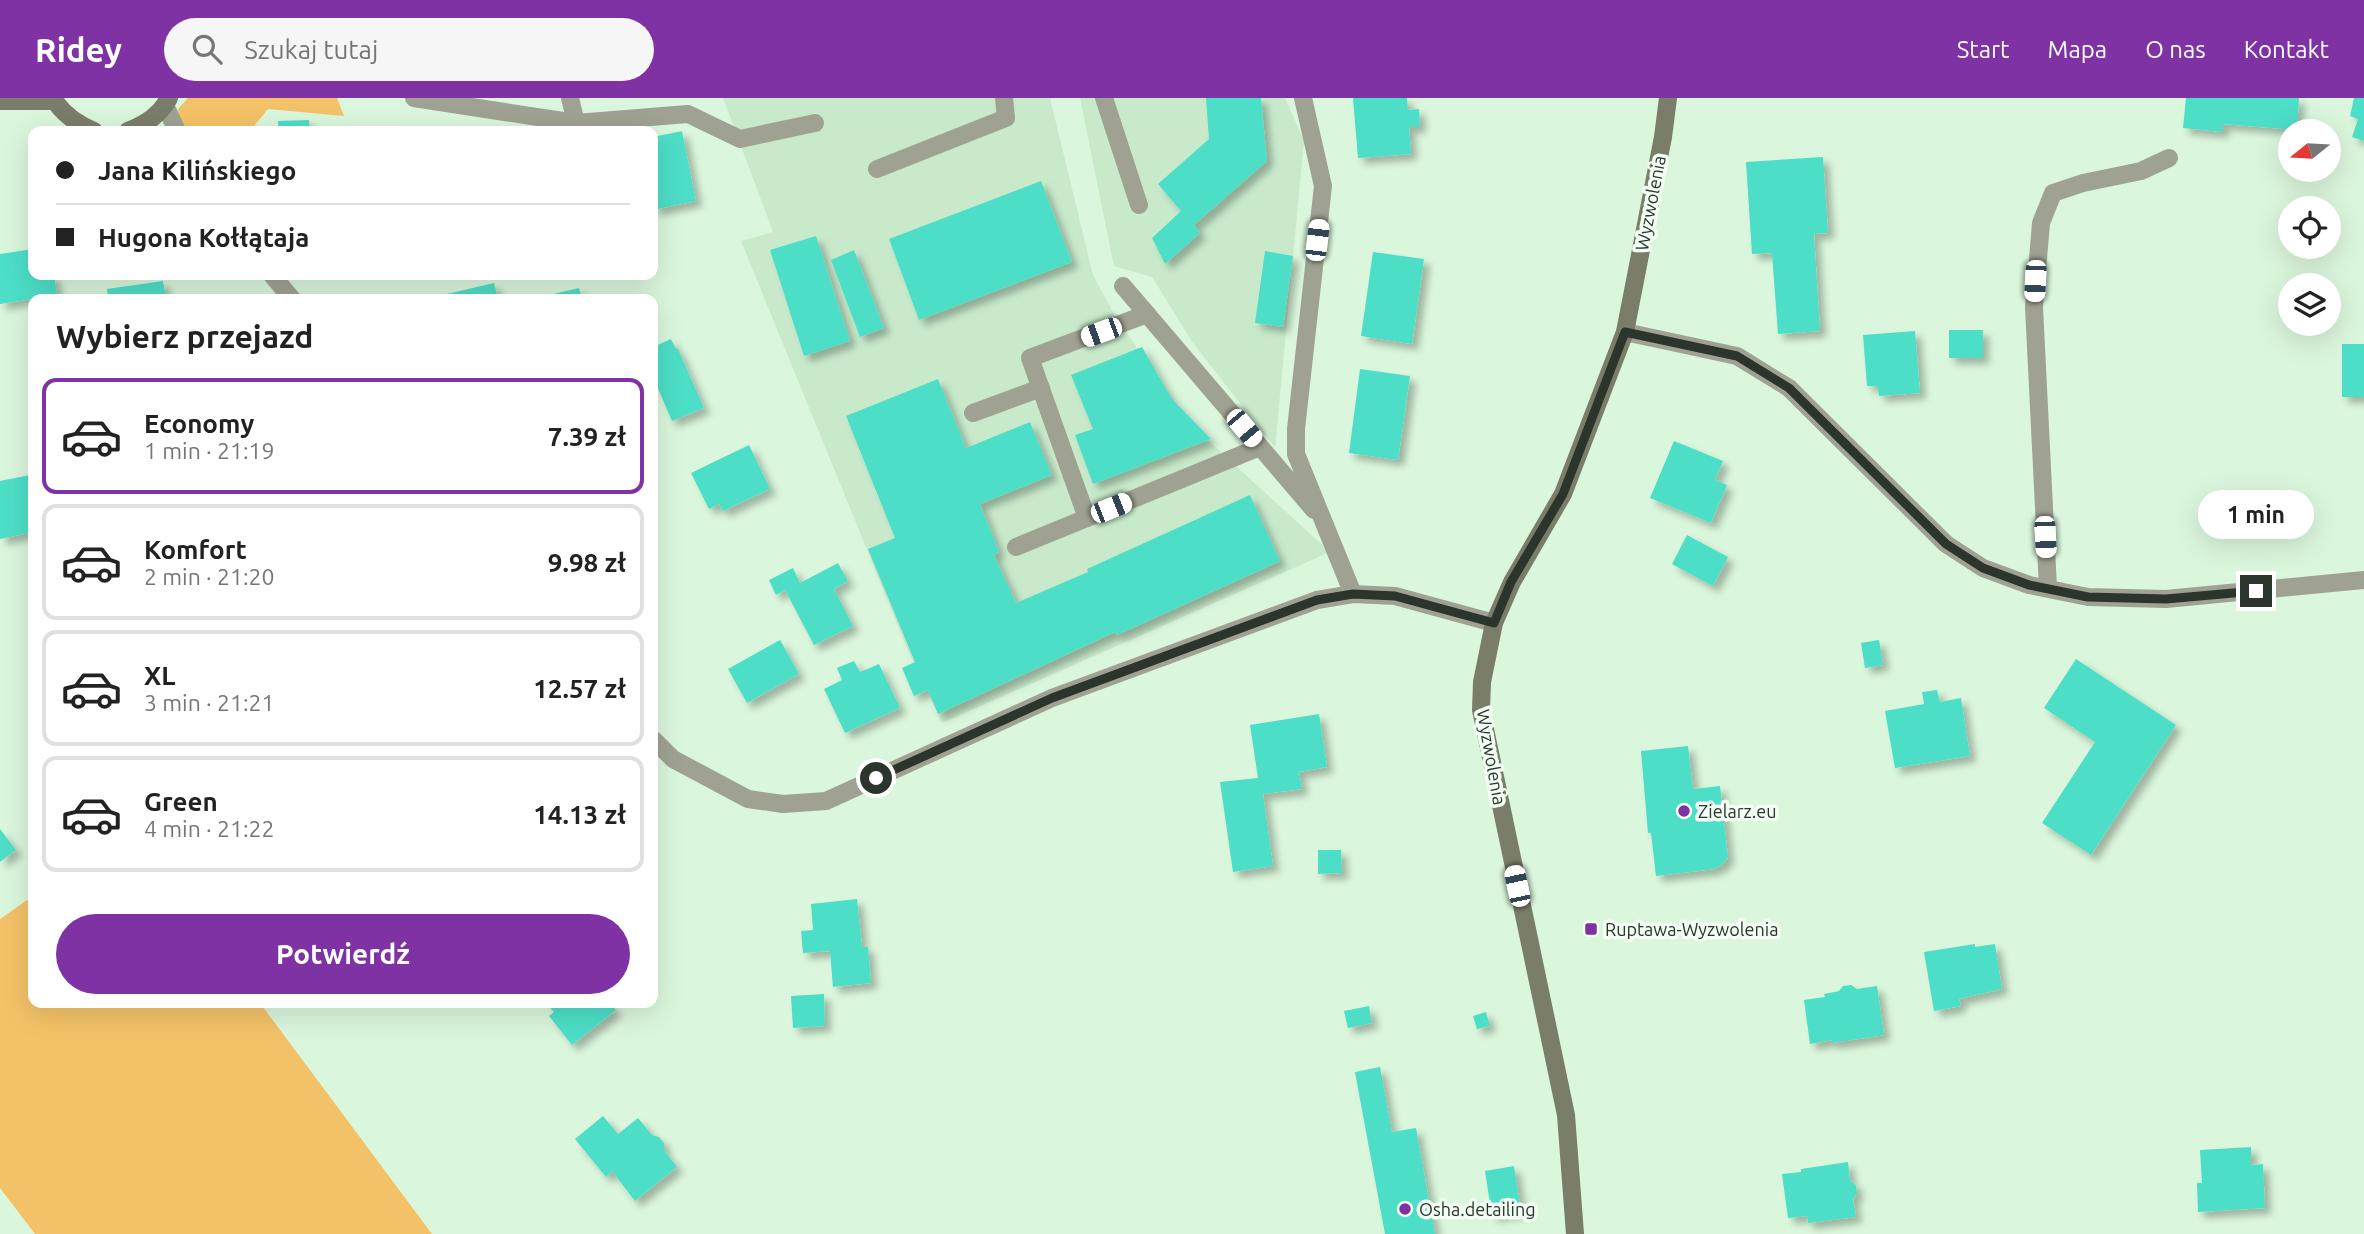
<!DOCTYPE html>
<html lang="pl">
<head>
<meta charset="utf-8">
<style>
	:root { --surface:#fff; --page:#f6f6f6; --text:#222; --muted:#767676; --line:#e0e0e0; --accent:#7e32a3 }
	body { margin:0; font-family:Ubuntu,sans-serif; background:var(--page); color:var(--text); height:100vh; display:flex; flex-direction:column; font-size:26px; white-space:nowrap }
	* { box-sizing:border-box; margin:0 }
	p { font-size:23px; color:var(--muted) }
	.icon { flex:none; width:38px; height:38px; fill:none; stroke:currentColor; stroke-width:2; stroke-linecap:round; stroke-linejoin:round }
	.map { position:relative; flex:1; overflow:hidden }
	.side { position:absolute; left:28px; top:196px; width:630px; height:714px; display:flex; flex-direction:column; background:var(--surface); border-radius:14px; box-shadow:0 7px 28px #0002 }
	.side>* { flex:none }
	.hud { position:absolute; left:28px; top:28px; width:630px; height:154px; border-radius:14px; box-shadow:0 7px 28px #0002; display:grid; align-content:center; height:154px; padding:0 28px; background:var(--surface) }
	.needle { width:46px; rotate:252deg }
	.fabs { position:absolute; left:2278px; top:21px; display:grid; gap:14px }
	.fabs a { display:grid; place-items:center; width:63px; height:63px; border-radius:50%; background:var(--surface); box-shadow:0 7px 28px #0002; font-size:35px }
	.end { position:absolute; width:32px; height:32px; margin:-16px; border:9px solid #2b352c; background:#fff; box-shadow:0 0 0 4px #fff }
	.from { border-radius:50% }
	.bubble { position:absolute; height:49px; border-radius:24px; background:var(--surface); box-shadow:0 7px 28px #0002; font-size:23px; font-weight:700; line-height:49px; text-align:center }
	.car { position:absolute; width:21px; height:42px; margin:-21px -10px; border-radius:9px; box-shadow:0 0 5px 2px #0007; background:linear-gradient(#fff 24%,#345 0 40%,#fff 0 76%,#345 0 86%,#fff 0) }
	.hud b { display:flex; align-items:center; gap:24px; height:66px; font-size:26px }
	.hud b+b { border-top:2px solid var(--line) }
	.hud i { width:18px; height:18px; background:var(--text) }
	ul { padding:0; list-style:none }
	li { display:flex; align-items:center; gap:21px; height:116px; margin:0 14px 10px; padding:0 14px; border:4px solid var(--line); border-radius:14px }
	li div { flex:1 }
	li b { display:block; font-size:26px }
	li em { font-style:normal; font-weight:700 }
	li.selected { border-color:var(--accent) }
	li>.icon { width:63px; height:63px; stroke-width:1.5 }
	h2 { padding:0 28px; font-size:32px; line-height:84px }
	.action { display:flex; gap:14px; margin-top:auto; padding:14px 28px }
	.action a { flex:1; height:80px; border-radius:42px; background:var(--accent); color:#fff; font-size:28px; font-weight:700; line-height:80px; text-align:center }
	header { display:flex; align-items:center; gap:42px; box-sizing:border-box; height:98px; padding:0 35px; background:var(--accent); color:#fff }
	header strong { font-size:33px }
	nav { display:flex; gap:38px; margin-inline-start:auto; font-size:24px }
	.search { width:490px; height:63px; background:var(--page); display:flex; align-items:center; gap:18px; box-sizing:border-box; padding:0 24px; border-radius:38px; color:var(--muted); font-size:26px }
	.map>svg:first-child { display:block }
</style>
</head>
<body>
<header>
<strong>Ridey</strong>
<div class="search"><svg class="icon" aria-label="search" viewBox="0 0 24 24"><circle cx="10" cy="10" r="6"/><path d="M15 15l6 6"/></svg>Szukaj tutaj</div>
<nav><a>Start</a><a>Mapa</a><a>O nas</a><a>Kontakt</a></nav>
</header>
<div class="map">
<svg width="2364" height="1136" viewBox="0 0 2364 1136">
	<defs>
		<filter id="shadow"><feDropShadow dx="6" dy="6" stdDeviation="3.5" flood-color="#0004"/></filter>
	</defs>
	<rect width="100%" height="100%" fill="#daf6dc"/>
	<g fill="#c8eacb">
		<path d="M 723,0 L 1050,0 L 1093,177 L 1115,218 L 1192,328 L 1330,454 L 942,625 L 908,552 L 741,143 L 773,134 Z"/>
		<path d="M 1080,0 L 1285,0 L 1304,43 L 1275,350 L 1193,245 L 1152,179 L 1114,168 Z"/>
	</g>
	<g fill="#f3c268">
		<path d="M 188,0 L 337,0 L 344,18 L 268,11 L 250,33 L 183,33 L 180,30 L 178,11 Z"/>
		<path d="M 33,798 L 33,905 L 260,905 L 432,1136 L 35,1136 L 0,1090 L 0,821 Z"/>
	</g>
	<g fill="#4ddec7" filter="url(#shadow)">
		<path d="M 1206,0 L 1261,0 L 1267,63 L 1194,127 L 1200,135 L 1165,166 L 1152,140 L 1181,113 L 1158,86 L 1209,41 Z"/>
		<path d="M 1353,0 L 1407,0 L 1408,12 L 1419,11 L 1420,29 L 1409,29 L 1411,56 L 1358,60 Z"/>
		<path d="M 2186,0 L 2299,0 L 2297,32 L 2223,26 L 2223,34 L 2183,30 Z"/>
		<path d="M 2354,0 L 2364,0 L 2364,43 L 2352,39 L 2358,21 L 2350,18 Z"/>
		<path d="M 309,22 L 310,33 L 278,33 L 278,23 Z"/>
		<path d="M 682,33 L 696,103 L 653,112 L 653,39 Z"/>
		<path d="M 1823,59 L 1828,135 L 1814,136 L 1820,233 L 1778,236 L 1772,155 L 1752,156 L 1746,64 Z"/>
		<path d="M 1041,83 L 1072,164 L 919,222 L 889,141 Z"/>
		<path d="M 816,138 L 850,243 L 804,258 L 770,152 Z"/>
		<path d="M 33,151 L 33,177 L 54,177 L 57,197 L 0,206 L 0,156 Z"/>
		<path d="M 854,152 L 884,230 L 860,239 L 831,162 Z"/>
		<path d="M 1265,153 L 1293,158 L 1283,229 L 1255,225 Z"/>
		<path d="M 1373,154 L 1424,161 L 1412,246 L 1361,238 Z"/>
		<path d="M 163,183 L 166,201 L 108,201 L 107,191 Z"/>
		<path d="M 494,185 L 498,201 L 448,201 L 447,196 Z"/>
		<path d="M 579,190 L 582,201 L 550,201 L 549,197 Z"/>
		<rect x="1949" y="232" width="34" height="28"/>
		<path d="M 1915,233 L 1920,295 L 1879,298 L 1878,288 L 1867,288 L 1863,237 Z"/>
		<path d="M 671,241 L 676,251 L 678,251 L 704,310 L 672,323 L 653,279 L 653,264 L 657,261 L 653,249 Z"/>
		<rect x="2342" y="246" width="22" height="53"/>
		<path d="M 1142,249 L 1172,301 L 1211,341 L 1093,386 L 1075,337 L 1093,331 L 1071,277 Z"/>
		<path d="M 1360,271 L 1410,278 L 1398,362 L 1349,355 Z"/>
		<path d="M 938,281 L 966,350 L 1030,324 L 1052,377 L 980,406 L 999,454 L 994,457 L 1016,505 L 1088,474 L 1087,471 L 1250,397 L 1280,463 L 1117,537 L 1115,534 L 938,616 L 928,592 L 914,598 L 902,570 L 915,564 L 868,451 L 895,440 L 846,318 Z"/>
		<path d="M 1674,343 L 1723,363 L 1715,382 L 1727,387 L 1711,425 L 1650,400 Z"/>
		<path d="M 749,347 L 770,391 L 723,413 L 719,406 L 709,411 L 691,375 Z"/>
		<path d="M 30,377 L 33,394 L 33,434 L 0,441 L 0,383 Z"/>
		<path d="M 1687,437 L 1728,459 L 1713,488 L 1672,466 Z"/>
		<path d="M 838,465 L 848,483 L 834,491 L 853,528 L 814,547 L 785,492 L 776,497 L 769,482 L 793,470 L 800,485 Z"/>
		<path d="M 780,542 L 799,576 L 747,605 L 728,571 Z"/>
		<path d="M 1879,542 L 1883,567 L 1865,570 L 1861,545 Z"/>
		<path d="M 2076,561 L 2176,627 L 2091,757 L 2042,725 L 2095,644 L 2044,610 Z"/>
		<path d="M 854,563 L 860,574 L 879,566 L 900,610 L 845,635 L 824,591 L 842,582 L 837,570 Z"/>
		<path d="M 1937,592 L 1940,604 L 1961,600 L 1970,658 L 1895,670 L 1885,613 L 1924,606 L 1922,594 Z"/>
		<path d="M 1319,616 L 1327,669 L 1299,674 L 1302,691 L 1263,696 L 1273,768 L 1233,774 L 1220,684 L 1258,680 L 1250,627 Z"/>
		<path d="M 1688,648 L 1693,691 L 1720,688 L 1728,759 L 1723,766 L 1714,771 L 1656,778 L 1651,735 L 1648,735 L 1641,653 Z"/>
		<path d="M 0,731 L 16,752 L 0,764 Z"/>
		<path d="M 1318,752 L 1341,752 L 1342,775 L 1318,776 Z"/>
		<path d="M 857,801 L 862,849 L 868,849 L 871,885 L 833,889 L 830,853 L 803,855 L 801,833 L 813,832 L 811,806 Z"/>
		<path d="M 1975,846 L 1975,849 L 1995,846 L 2002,891 L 1959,901 L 1961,908 L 1934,913 L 1924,854 Z"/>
		<path d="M 1851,887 L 1857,891 L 1877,888 L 1884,937 L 1832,945 L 1832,942 L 1810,946 L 1804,902 L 1825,899 L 1824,896 L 1839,893 L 1843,888 Z"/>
		<path d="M 824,896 L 825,928 L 793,930 L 791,898 Z"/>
		<path d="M 546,905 L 610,905 L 616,912 L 572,947 L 549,918 L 554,914 Z"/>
		<path d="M 1369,908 L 1372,925 L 1348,930 L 1344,913 Z"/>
		<path d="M 1486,914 L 1490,928 L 1477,931 L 1473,918 Z"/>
		<path d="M 1380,969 L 1392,1034 L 1416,1030 L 1435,1136 L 1385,1136 L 1355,974 Z"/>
		<path d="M 603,1018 L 618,1036 L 638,1020 L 652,1037 L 659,1039 L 664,1045 L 664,1052 L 677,1069 L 635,1103 L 612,1073 L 606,1079 L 575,1041 Z"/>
		<path d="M 2251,1049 L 2251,1067 L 2263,1066 L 2265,1110 L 2198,1114 L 2197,1085 L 2202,1085 L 2200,1052 Z"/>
		<path d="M 1848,1064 L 1850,1083 L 1856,1087 L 1857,1096 L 1853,1101 L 1856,1119 L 1808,1125 L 1807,1118 L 1788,1120 L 1782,1076 L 1801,1074 L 1801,1071 Z"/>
		<path d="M 1514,1068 L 1521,1113 L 1492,1118 L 1485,1073 Z"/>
	</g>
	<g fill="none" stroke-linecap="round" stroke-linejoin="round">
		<g stroke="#9fa293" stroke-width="18">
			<path d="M 414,0 L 576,25"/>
			<path d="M 570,0 L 576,25 L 688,16 L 740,41 L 815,25"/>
			<path d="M 1104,0 L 1139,107"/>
			<path d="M 1303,0 L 1323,88 L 1296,331 L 1296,356 L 1353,496"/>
			<path d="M 877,71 L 1006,20 L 1004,0"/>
			<path d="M 1123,188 L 1314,412"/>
			<path d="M 973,315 L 1041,290"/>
			<path d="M 1087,420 L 1030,260 L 1147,216"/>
			<path d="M 1016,449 L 1260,349"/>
			<path d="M 2048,490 L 2034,209 L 2041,125 L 2053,95 L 2083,85 L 2141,73 L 2169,60"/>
		</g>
		<g stroke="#9fa293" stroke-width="18">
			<path d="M 165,7 L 177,33"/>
			<path d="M 272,177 L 292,201"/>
			<path d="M 1625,234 L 1737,258 L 1789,290 L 1946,446 L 1983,470 L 2029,487 L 2088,499 L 2166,501 L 2364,482"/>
			<path d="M 653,641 L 673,661 L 748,701 L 783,706 L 826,703 L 1052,600 L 1317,502 L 1353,496 L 1395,498 L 1494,525"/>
		</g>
		<g stroke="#7a7d69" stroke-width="18">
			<path d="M 53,0 C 63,17 77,26 94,33"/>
			<path d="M 0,3 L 55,3"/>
			<path d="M 128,33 C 146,26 160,17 169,0"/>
			<path d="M 1575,1136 L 1566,1017 L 1481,612 L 1482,584 L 1494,525 L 1512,484 L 1563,396 L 1625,234 L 1663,39 L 1668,0"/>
		</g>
	</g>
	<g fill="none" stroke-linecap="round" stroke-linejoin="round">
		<path stroke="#2b352c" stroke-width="9" d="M 876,680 L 1052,600 L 1317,502 L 1353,496 L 1395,498 L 1494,525 L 1511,484 L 1563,396 L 1625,234 L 1737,258 L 1789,290 L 1946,446 L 1983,470 L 2029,487 L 2088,499 L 2166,501 L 2256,493"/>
	</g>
	<g fill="#7e32a3" stroke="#f2fef3" stroke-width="2.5">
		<circle cx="1684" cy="713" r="7"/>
		<rect x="1584" y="824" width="14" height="14" rx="3.5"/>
		<circle cx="1405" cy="1111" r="7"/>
	</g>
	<g text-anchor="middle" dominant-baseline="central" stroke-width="7" stroke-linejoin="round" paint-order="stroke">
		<g font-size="18" fill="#2b352c" stroke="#f2fef3">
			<text transform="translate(1650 105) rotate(-79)">Wyzwolenia</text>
			<text transform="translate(1492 659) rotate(80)">Wyzwolenia</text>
		</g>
		<g font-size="18" fill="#2b352c" stroke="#f2fef3" text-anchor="start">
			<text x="1698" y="713">Zielarz.eu</text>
			<text x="1605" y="831">Ruptawa-Wyzwolenia</text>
			<text x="1419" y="1111">Osha.detailing</text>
		</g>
	</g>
</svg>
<div class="fabs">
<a><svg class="needle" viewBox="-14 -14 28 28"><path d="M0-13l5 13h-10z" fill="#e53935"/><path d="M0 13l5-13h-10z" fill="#767676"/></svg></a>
<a><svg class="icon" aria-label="locate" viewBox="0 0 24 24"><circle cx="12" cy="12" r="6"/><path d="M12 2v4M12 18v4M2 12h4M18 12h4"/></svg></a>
<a><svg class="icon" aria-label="layers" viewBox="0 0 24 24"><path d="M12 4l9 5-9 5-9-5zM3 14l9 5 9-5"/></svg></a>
</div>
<i class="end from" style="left:876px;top:680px"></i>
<i class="end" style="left:2256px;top:493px"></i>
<div class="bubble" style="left:2198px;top:392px;width:116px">1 min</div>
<i class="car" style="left:1317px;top:142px;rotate:7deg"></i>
<i class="car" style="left:2035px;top:183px;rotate:183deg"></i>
<i class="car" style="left:1101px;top:234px;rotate:250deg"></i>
<i class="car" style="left:1244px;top:330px;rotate:140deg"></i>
<i class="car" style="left:1111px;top:410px;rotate:68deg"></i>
<i class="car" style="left:2045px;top:439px;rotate:177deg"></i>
<i class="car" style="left:1517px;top:788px;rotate:348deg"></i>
<div class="hud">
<b><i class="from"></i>Jana Kilińskiego</b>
<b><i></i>Hugona Kołłątaja</b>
</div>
<section class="side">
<h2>Wybierz przejazd</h2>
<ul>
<li class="selected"><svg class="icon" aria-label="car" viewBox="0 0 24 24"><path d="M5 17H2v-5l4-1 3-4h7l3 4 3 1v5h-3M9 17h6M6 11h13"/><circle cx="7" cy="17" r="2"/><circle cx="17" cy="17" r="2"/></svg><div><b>Economy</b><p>1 min · 21:19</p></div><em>7.39 zł</em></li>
<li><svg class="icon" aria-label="car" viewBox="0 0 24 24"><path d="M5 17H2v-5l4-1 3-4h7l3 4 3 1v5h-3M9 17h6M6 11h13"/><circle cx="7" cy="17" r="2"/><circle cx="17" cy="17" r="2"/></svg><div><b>Komfort</b><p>2 min · 21:20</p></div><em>9.98 zł</em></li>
<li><svg class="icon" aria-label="car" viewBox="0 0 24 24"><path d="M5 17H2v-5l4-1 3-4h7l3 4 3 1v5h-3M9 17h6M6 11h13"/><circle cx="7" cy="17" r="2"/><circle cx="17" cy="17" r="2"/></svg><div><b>XL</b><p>3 min · 21:21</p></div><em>12.57 zł</em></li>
<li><svg class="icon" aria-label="car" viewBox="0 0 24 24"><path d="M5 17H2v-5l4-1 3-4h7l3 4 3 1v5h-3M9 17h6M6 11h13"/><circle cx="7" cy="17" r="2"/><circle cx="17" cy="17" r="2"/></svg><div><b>Green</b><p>4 min · 21:22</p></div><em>14.13 zł</em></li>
</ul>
<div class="action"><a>Potwierdź</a></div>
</section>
</div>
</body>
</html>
